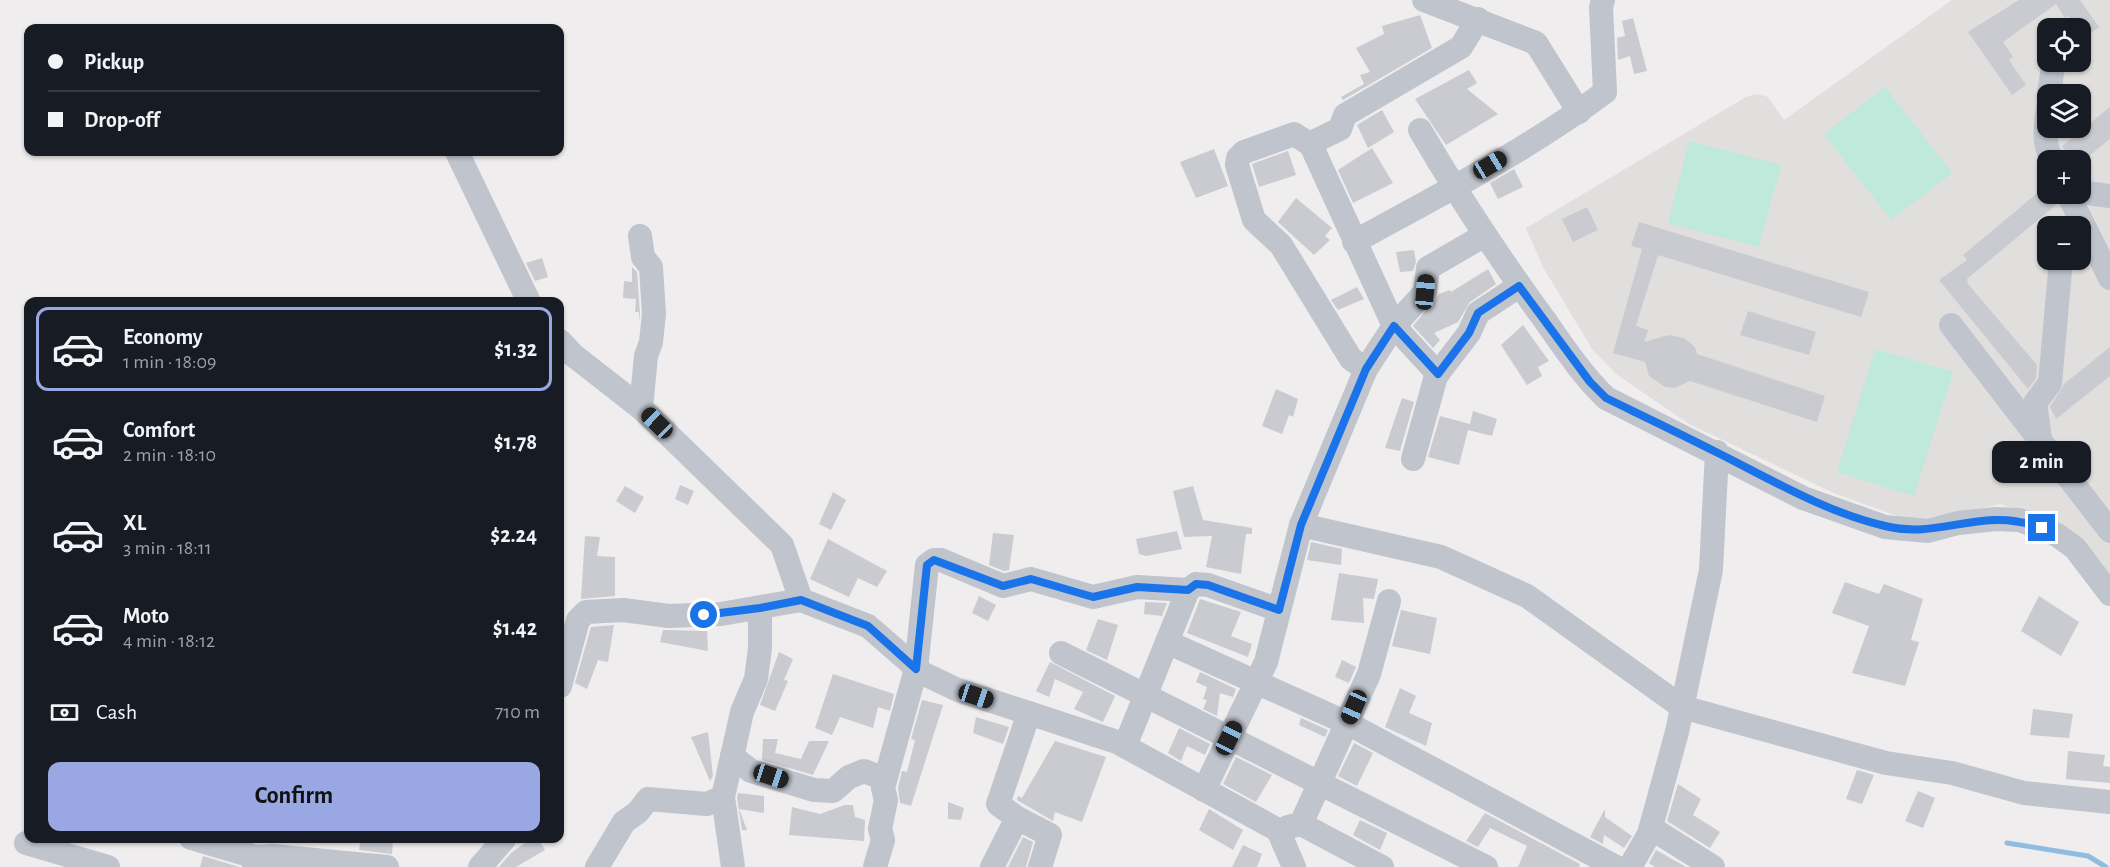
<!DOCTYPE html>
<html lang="en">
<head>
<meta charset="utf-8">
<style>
	:root { --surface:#171b24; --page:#242831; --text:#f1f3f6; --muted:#9ea1a6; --line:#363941; --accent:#99a7e2 }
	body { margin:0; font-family:"Alegreya Sans",sans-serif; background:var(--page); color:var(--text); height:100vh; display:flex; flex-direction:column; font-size:22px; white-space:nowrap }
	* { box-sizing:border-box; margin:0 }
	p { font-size:20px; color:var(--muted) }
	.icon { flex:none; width:33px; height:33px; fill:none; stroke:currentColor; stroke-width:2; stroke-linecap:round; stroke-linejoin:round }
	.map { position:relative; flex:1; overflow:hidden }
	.sheet { position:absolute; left:24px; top:297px; width:540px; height:546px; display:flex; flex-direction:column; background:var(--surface); border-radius:12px; box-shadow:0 2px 4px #0004 }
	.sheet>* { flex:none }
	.banner { position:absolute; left:24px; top:24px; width:540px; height:132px; border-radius:12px; box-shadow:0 2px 4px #0004; display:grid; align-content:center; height:132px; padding:0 24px; background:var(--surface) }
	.buttons { position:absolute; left:2037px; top:18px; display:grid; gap:12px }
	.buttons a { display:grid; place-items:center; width:54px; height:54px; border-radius:12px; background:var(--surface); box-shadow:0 2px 4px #0004; font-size:30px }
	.end { position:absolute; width:27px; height:27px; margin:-14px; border:8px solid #1a73e8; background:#fff; box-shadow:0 0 0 3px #fff }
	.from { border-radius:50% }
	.bubble { position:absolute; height:42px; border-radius:12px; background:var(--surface); box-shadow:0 2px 4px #0004; font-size:20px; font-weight:700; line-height:42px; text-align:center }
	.car { position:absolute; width:18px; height:36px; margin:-18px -9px; border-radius:8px; box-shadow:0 0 4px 2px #0007; background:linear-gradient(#222 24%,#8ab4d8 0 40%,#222 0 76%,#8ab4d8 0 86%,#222 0) }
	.banner b { display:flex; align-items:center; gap:21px; height:57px; font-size:22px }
	.banner b+b { border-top:2px solid var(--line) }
	.banner i { width:15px; height:15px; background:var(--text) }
	ul { padding:10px 0 0; list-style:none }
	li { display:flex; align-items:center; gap:18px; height:84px; margin:0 12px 9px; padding:0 12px; border:3px solid transparent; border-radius:12px }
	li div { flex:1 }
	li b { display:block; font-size:22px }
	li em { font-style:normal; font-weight:700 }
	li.active { border-color:var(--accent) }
	li>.icon { width:54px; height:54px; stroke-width:1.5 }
	.pay { display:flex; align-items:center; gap:15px; height:66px; padding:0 24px; font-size:22px }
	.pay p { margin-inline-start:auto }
	.cta { display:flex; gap:12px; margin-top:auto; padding:12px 24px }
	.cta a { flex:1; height:69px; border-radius:12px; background:var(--accent); color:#111; font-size:24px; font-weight:700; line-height:69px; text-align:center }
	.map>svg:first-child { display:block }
</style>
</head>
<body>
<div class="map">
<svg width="2110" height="867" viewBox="0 0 2110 867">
	<rect width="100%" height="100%" fill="#efeded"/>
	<path fill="#e0dfde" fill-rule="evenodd" d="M 1952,0 L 2110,0 L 2110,585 L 2062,527 L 2001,504 L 1927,520 L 1906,519 L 1836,494 L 1689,424 L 1616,374 L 1592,349 L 1543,267 L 1526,228 L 1746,97 L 1757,94 L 1768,97 L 1784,120 ZM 2048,28 L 2080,28 L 2080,62 L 2048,62 ZM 2048,94 L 2080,94 L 2080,128 L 2048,128 ZM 2048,160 L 2080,160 L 2080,194 L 2048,194 ZM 2048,226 L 2080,226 L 2080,260 L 2048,260 Z"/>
	<g fill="#bfe9da">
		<path d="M 1885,87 L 1952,173 L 1891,220 L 1824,134 Z"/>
		<path d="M 1689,141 L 1781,165 L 1759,247 L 1668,223 Z"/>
		<path d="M 1875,349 L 1953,372 L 1914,496 L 1837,472 Z"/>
	</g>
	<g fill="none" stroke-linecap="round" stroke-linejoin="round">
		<path stroke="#91bce1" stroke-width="5" d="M 2007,843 L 2088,856 L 2106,867"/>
	</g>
	<g fill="#cacbd1">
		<path d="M 2019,0 L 2080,0 L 2099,27 L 2084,38 L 2080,28 L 2077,28 L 2068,16 L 2065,18 L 2056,4 L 2003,42 L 2013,57 L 2009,60 L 2026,85 L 2012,95 L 1968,32 Z"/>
		<path d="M 1420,15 L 1432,48 L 1343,100 L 1341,97 L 1364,84 L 1360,75 L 1370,72 L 1356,48 L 1384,34 L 1382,26 Z"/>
		<path d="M 1633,18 L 1647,71 L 1634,74 L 1630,56 L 1618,60 L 1617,38 L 1625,36 L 1622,21 Z"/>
		<path d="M 1469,70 L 1477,83 L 1467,89 L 1498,114 L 1446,145 L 1415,99 Z"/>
		<path d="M 2110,107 L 2110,139 L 2080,163 L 2080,160 L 2074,160 L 2062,146 Z"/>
		<path d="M 1382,110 L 1394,132 L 1368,148 L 1357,125 Z"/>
		<path d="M 1372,148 L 1393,183 L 1353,203 L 1338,170 Z"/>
		<path d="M 1214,149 L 1228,186 L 1196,198 L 1180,162 Z"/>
		<path d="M 1288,151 L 1296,175 L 1259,187 L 1252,164 Z"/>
		<path d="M 1514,169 L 1523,187 L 1498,199 L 1490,183 Z"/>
		<path d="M 2042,189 L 2056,205 L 1967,279 L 1968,284 L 2037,365 L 2036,378 L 2028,389 L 1939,280 L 1967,260 L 1963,255 Z"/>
		<path d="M 1296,198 L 1332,228 L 1325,236 L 1330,240 L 1314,255 L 1278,222 Z"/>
		<path d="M 1587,207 L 1598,230 L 1573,242 L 1562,219 Z"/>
		<path d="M 1639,222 L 1869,292 L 1861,317 L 1658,255 L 1636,326 L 1648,330 L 1644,342 L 1669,335 L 1684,338 L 1695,347 L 1697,354 L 1825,396 L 1817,422 L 1690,381 L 1675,388 L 1665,387 L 1649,376 L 1645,362 L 1613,353 L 1642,249 L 1631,246 Z"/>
		<path d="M 1414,250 L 1416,262 L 1413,271 L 1400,272 L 1396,252 Z"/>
		<path d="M 542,258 L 548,277 L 535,281 L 526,263 Z"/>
		<path d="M 632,267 L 637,272 L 640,314 L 639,322 L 639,312 L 635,312 L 636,299 L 623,298 L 624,281 L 632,282 Z"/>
		<path d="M 1488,269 L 1496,284 L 1470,302 L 1458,322 L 1434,333 L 1440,340 L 1433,348 L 1413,326 L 1439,294 L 1450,290 L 1451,292 Z"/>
		<path d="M 1357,287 L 1364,299 L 1338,310 L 1331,300 Z"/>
		<path d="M 1748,311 L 1816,332 L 1809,355 L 1740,335 Z"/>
		<path d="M 1523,325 L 1549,361 L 1538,367 L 1542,376 L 1527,385 L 1501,345 Z"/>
		<path d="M 2110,347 L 2110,376 L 2056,419 L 2050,407 L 2064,384 Z"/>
		<path d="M 1276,389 L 1298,399 L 1293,417 L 1289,415 L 1282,434 L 1262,426 Z"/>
		<path d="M 1402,398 L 1414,402 L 1400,451 L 1385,448 Z"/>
		<path d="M 1473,411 L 1497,419 L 1492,436 L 1468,430 L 1459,465 L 1428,457 L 1440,416 L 1470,424 Z"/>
		<path d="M 680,485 L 694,491 L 688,505 L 675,499 Z"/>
		<path d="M 625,486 L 644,497 L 635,513 L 616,501 Z"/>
		<path d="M 1193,486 L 1203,520 L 1252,528 L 1252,534 L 1246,534 L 1241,574 L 1206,567 L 1212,536 L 1184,537 L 1173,491 Z"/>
		<path d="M 833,492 L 846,500 L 831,530 L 819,524 Z"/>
		<path d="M 1177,531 L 1182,549 L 1146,556 L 1139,554 L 1136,539 Z"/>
		<path d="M 993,533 L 1014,535 L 1009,570 L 1004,571 L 989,565 Z"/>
		<path d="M 585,536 L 600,537 L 597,556 L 615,557 L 615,596 L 581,599 Z"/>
		<path d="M 828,539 L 887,571 L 877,587 L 858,578 L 849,597 L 810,579 Z"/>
		<path d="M 1311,542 L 1342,549 L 1341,565 L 1307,560 Z"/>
		<path d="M 1339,573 L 1378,579 L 1374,599 L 1363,598 L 1364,623 L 1331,620 Z"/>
		<path d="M 1845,582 L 1879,594 L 1884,584 L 1923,599 L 1911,640 L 1919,642 L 1905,686 L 1852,673 L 1869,626 L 1832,613 Z"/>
		<path d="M 979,596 L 996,605 L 988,621 L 972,613 Z"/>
		<path d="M 2039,596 L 2079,622 L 2061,656 L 2021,631 Z"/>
		<path d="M 1200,599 L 1241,612 L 1231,636 L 1252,644 L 1248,657 L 1187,633 Z"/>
		<path d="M 1145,602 L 1167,603 L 1162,616 L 1144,614 Z"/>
		<path d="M 1401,610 L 1437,618 L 1430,654 L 1392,646 Z"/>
		<path d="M 1098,619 L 1118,625 L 1107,660 L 1086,650 Z"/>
		<path d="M 614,625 L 608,662 L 598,660 L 587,689 L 575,683 L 591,627 Z"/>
		<path d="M 663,630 L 707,631 L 708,651 L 660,642 Z"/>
		<path d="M 779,652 L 793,659 L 784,680 L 788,681 L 775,711 L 760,705 Z"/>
		<path d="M 1342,660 L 1356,667 L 1349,683 L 1335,677 Z"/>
		<path d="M 1050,662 L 1115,696 L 1103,722 L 1074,709 L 1083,692 L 1055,679 L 1049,697 L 1036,691 Z"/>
		<path d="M 1200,672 L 1236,689 L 1233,697 L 1220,693 L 1217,716 L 1203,709 L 1207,700 L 1203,699 L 1207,687 L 1196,682 Z"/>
		<path d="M 833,674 L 894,694 L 890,711 L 878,707 L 873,728 L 840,717 L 832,735 L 815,728 Z"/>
		<path d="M 1400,688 L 1416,696 L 1409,713 L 1432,723 L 1426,746 L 1385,727 Z"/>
		<path d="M 922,700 L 943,705 L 911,806 L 900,803 L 898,788 L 902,771 L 907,772 L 915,740 L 911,739 Z"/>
		<path d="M 2033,709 L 2073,714 L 2069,738 L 2030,735 Z"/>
		<path d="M 976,717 L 1009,727 L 1003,744 L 973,733 Z"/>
		<path d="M 1301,718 L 1328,730 L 1325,737 L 1299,725 Z"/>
		<path d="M 1179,728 L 1210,744 L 1205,755 L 1187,746 L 1181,761 L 1168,753 Z"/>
		<path d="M 708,732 L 713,776 L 710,781 L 691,737 Z"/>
		<path d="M 763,739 L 778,739 L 775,753 L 801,759 L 809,741 L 829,741 L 813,775 L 762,760 Z"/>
		<path d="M 1055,741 L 1106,757 L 1082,822 L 1055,812 L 1053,821 L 1017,800 L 1018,796 L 1022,798 Z"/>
		<path d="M 1354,743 L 1373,753 L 1357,786 L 1338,776 Z"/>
		<path d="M 2068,751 L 2105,755 L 2103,766 L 2110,767 L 2110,783 L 2066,779 Z"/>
		<path d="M 1236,757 L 1272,775 L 1256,802 L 1223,784 Z"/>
		<path d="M 1857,770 L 1874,775 L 1862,804 L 1846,799 Z"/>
		<path d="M 1678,784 L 1701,799 L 1693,815 L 1720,832 L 1710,848 L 1667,821 Z"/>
		<path d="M 1918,791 L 1935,798 L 1923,828 L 1905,821 Z"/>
		<path d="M 738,793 L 764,796 L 764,813 L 739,809 L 747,830 L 742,830 L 737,798 Z"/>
		<path d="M 948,802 L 964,808 L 961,820 L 948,819 Z"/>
		<path d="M 845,805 L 853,805 L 855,817 L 865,820 L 864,841 L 789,835 L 792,807 L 820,814 Z"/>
		<path d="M 1209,809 L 1243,830 L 1233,850 L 1199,830 Z"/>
		<path d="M 1605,809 L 1605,817 L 1632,836 L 1624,848 L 1604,835 L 1603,844 L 1590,837 Z"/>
		<path d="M 1485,813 L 1580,864 L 1579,867 L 1518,867 L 1527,846 L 1490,828 L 1478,847 L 1466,841 Z"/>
		<path d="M 1360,820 L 1387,833 L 1380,850 L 1353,835 Z"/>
		<path d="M 1023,837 L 1033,842 L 1026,867 L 1008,867 Z"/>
		<path d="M 361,838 L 393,838 L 392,854 L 359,850 Z"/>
		<path d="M 532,838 L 538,838 L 545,850 L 516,867 L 499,867 L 511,853 Z"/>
		<path d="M 1243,845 L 1262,854 L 1257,867 L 1232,867 Z"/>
		<path d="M 1656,850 L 1679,863 L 1686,867 L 1655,867 L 1649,863 Z"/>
		<path d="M 203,856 L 239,867 L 200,867 Z"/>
	</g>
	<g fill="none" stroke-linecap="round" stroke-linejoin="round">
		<g stroke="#bfc4cd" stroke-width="24">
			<path d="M 1424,0 L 1536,43 L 1579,112"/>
			<path d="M 2049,94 L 2052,73"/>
			<path d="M 2048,108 C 2045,127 2043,143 2052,160"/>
			<path d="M 1420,130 C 1458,195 1499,258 1544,319 C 1563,346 1582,375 1606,398 L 1803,498 L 1885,527 L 1928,531 L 1958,523 L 1996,519 L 2019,520 L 2042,528 L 2057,535 L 2075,548 L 2110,594"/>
			<path d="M 1311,145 L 1294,134 L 1244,152 L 1238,158 L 1237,165 L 1254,220 L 1281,245 L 1351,359 L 1366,369"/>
			<path d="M 457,152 L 529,302"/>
			<path d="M 2080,192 L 2110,196"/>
			<path d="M 2068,194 L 2110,278"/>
			<path d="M 640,236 L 643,257 L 651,267 L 654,314 L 651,342 L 646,356 L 641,408"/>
			<path d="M 1354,242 C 1439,195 1528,150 1605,92 L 1601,7 L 1603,0"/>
			<path d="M 1951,325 L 2110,531"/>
			<path d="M 560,341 L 573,355 L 641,408 L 782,545 L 801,600"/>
			<path d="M 1438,374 L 1394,326 L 1311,145 L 1315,141 L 1340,129 L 1345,115 L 1461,47 L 1478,19"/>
			<path d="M 2040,439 L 2035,403 L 2050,383 L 2061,260"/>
			<path d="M 1413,459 L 1436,376 L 1469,333 L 1478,313 L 1519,286"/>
			<path d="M 1301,525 L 1441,557 L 1527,596 L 1682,707 L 1886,763 L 1952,773 L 2024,793 L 2110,802"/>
			<path d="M 1167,642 L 1347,723 L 1616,867"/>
			<path d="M 1061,653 L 1486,867"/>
			<path d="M 560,686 L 578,620 L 586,612 L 623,610 L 669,616 L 721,614 L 801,600 L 868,626 L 922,673 L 958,690 L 1117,742 L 1278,830 L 1294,867"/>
			<path d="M 1125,746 L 1188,590 L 1196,584 L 1208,585 L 1279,610"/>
			<path d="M 732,756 L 751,771 L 814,790 L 833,791 L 849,777 L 864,771 L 885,779"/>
			<path d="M 1204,790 L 1266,662 L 1301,525 L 1366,369 L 1394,326 L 1425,292 L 1428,268 L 1485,235"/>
			<path d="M 1017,818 L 1050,835 L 1040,867"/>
			<path d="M 1301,824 L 1369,674 L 1389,601"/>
			<path d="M 1288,827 L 1301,824 L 1382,867"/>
			<path d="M 1651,828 L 1713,867"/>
			<path d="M 191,838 L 256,857"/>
			<path d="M 26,843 L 108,867"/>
			<path d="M 254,867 L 256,857 L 273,856 L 387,867"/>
			<path d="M 480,867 L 505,838"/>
			<path d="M 597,867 L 624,822 L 638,812 L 648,799 L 707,804 L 723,797"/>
			<path d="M 733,867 L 723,797 L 742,712 L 756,679 L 760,648 L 760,608"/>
			<path d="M 875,867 L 883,840 L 880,829 L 886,800 L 883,788 L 916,669 L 927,565 L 934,560 L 941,560 L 1003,586 L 1031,579 L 1093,597 L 1137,587 L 1188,590"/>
			<path d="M 992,867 L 1017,818 L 998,804 L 1029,713"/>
			<path d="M 1630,867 L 1649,834 L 1677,732 L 1711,570 L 1717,452"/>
		</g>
	</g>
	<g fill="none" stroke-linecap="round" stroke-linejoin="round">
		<path stroke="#1a73e8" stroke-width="8" d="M 704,615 L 760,608 L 801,600 L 868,626 L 916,669 L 927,565 L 934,560 L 1003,586 L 1031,579 L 1093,597 L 1137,587 L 1188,590 L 1196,584 L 1208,585 L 1279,610 L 1301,525 L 1366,369 L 1394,326 L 1438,374 L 1469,333 L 1478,313 L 1519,286 L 1590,382 L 1606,398 C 1643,416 1681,434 1718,453 C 1772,480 1825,512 1885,526 C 1943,540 1981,505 2042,528"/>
	</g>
</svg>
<div class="buttons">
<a><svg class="icon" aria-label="locate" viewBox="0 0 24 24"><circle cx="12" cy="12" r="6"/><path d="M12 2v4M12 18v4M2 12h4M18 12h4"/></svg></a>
<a><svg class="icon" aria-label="layers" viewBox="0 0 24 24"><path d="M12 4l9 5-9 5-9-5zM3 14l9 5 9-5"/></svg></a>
<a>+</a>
<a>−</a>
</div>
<i class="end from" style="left:704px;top:615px"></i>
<i class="end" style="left:2042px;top:528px"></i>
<div class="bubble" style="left:1992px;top:441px;width:99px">2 min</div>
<i class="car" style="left:1490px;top:165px;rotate:59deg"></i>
<i class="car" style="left:1425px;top:292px;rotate:5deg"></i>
<i class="car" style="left:657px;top:423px;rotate:314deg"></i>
<i class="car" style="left:976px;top:696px;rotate:108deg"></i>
<i class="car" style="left:1354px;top:707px;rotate:204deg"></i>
<i class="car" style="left:1229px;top:738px;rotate:26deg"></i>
<i class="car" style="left:771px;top:776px;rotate:108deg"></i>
<div class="banner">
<b><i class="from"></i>Pickup</b>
<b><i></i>Drop-off</b>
</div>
<section class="sheet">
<ul>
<li class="active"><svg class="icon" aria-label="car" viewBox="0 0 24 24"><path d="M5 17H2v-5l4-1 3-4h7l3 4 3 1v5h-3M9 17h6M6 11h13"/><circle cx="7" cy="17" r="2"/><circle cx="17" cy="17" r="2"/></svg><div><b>Economy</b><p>1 min · 18:09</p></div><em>$1.32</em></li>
<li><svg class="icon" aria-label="car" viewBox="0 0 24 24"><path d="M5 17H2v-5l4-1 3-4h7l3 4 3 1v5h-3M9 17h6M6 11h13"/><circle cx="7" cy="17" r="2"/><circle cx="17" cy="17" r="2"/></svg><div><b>Comfort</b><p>2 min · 18:10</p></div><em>$1.78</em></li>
<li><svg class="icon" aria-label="car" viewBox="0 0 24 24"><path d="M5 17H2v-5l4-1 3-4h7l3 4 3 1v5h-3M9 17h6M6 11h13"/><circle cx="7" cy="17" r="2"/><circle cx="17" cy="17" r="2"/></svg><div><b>XL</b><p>3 min · 18:11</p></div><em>$2.24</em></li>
<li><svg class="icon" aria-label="car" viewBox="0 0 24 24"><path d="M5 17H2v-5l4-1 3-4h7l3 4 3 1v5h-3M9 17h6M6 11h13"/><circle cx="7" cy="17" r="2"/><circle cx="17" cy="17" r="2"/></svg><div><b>Moto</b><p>4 min · 18:12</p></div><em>$1.42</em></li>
</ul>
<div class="pay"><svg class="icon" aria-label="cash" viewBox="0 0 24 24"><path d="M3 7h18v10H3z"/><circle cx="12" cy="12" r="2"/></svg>Cash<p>710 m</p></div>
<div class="cta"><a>Confirm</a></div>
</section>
</div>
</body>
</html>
